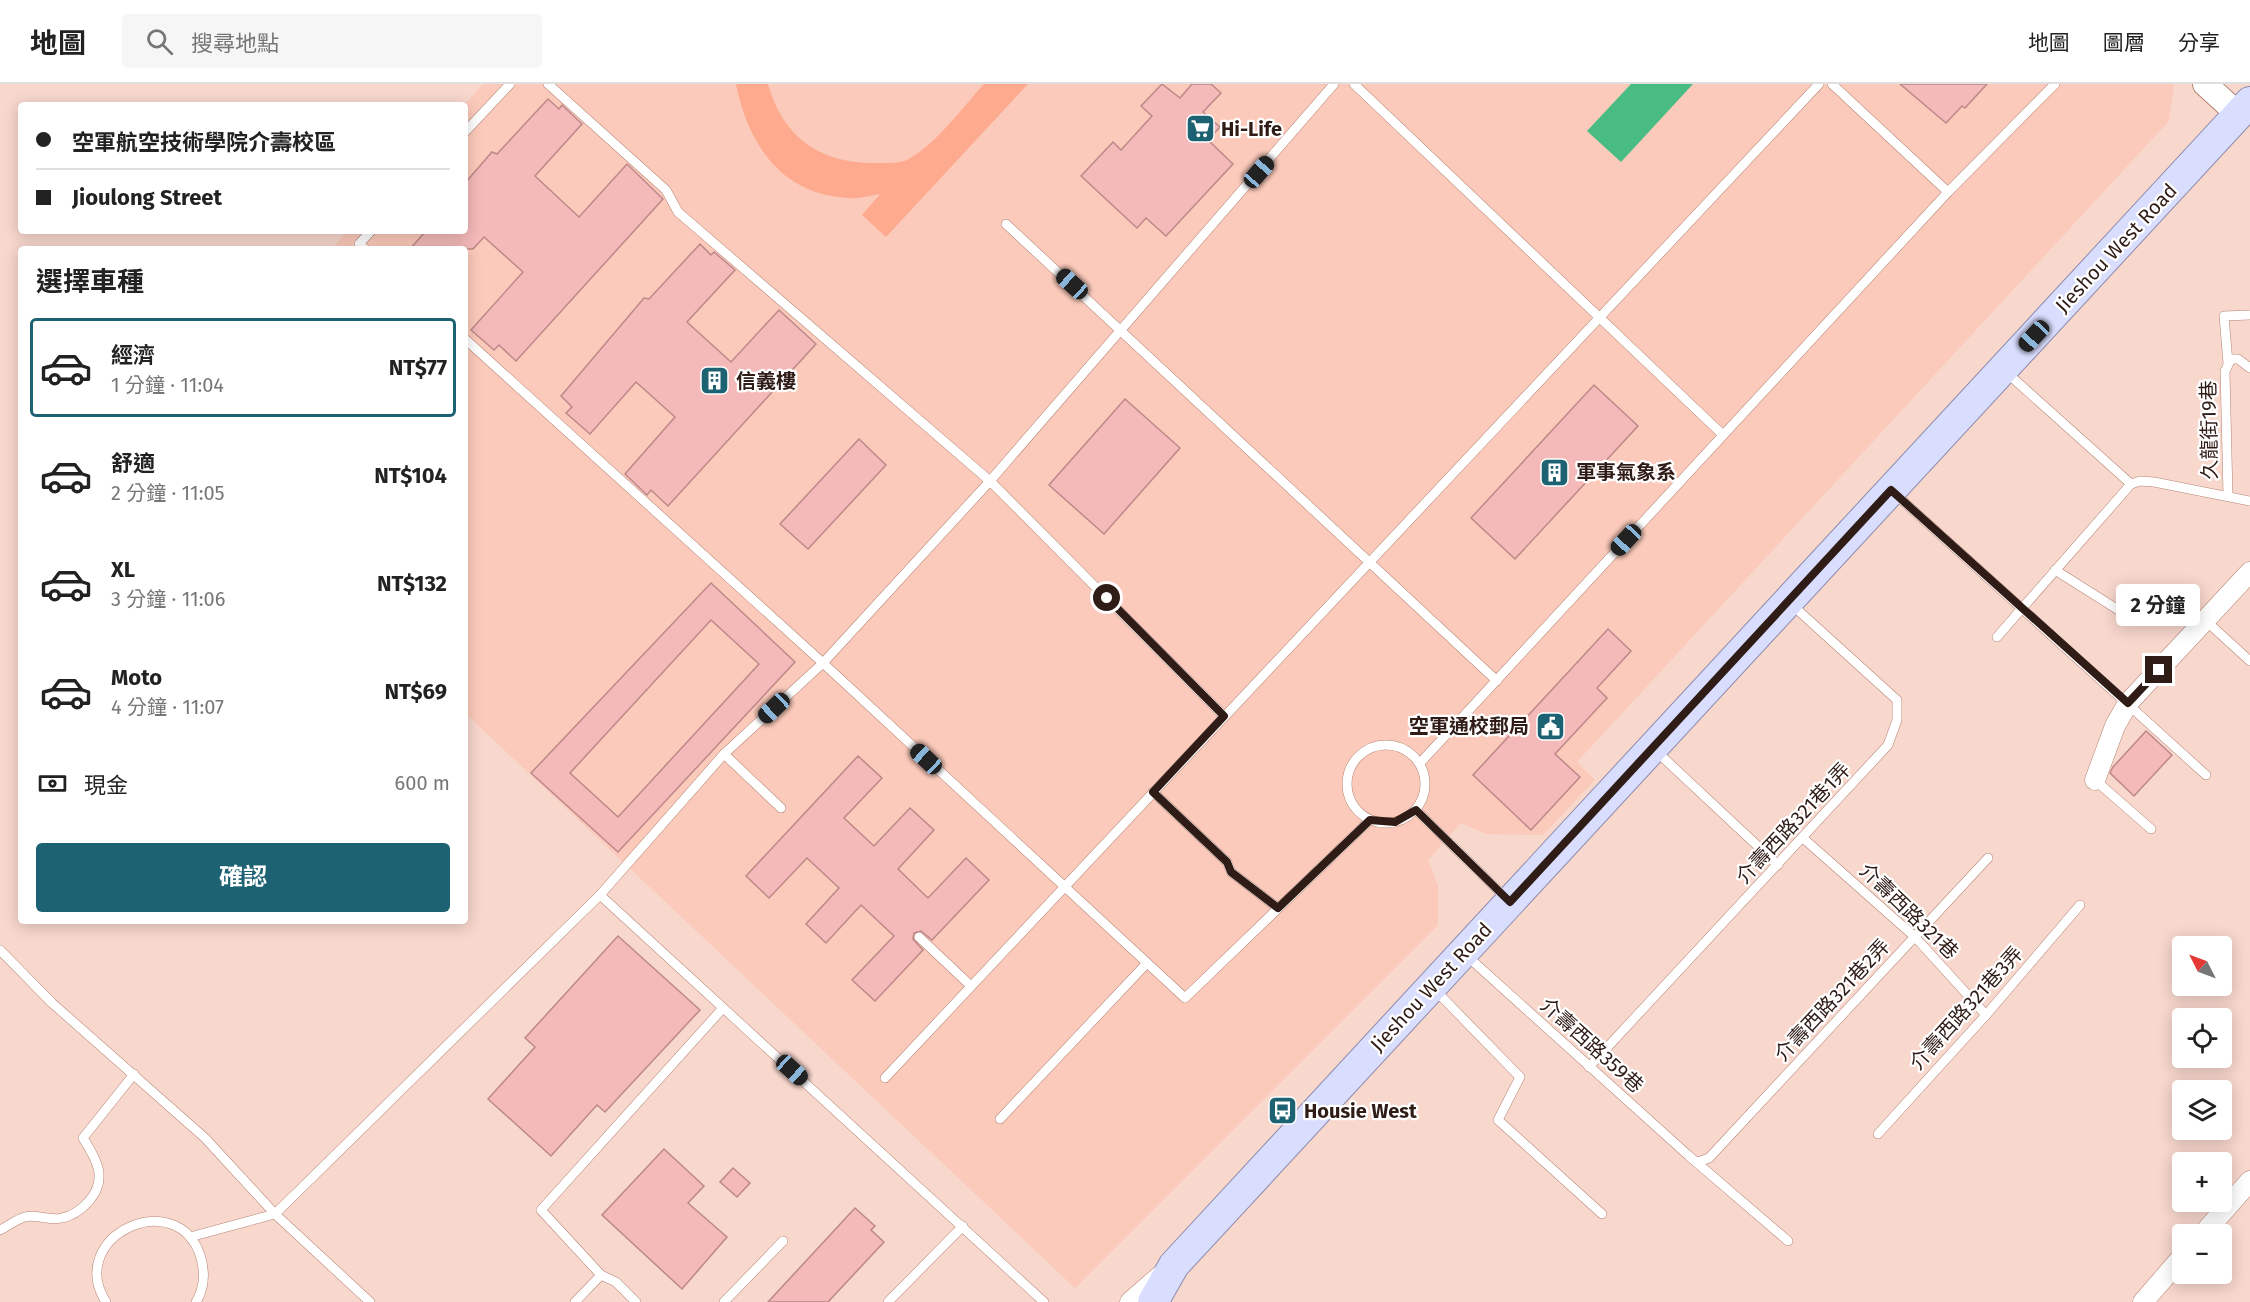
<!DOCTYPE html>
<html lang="zh-TW">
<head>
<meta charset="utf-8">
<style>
	:root { --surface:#fff; --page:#f6f6f6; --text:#222; --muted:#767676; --line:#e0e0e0; --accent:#1d6273 }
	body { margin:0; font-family:"Fira Sans","Noto Sans TC",sans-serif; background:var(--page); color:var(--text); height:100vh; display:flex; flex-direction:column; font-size:22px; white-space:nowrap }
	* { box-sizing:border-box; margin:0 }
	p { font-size:20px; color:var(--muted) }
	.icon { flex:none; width:33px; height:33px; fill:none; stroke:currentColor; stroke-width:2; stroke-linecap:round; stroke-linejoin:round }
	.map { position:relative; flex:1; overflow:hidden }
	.details { position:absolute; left:18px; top:162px; width:450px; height:678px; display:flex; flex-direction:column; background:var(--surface); border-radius:6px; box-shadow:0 3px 15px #0003 }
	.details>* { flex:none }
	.banner { position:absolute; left:18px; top:18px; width:450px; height:132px; border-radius:6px; box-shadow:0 3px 15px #0003; display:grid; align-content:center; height:132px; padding:0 18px; background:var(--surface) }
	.needle { width:39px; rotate:312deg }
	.buttons { position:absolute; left:2172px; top:852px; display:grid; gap:12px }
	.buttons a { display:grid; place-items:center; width:60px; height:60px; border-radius:6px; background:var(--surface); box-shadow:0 3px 15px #0003; font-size:30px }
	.end { position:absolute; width:27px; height:27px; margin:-14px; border:8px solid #2f1c16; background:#fff; box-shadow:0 0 0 3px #fff }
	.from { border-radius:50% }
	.bubble { position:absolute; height:42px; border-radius:6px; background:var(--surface); box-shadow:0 3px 15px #0003; font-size:20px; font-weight:700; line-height:42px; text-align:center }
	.car { position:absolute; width:18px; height:36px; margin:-18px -9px; border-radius:8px; box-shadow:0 0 4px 2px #0007; background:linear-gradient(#222 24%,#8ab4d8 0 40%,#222 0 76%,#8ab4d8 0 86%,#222 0) }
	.banner b { display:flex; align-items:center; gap:21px; height:57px; font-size:22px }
	.banner b+b { border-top:2px solid var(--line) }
	.banner i { width:15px; height:15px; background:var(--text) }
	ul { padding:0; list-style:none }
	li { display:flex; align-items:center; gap:18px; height:99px; margin:0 12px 9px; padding:0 6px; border:3px solid transparent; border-radius:6px }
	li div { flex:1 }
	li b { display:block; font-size:22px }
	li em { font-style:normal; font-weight:700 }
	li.current { border-color:var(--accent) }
	li>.icon { width:54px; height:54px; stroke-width:1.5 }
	h2 { padding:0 18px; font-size:27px; line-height:72px }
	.pay { display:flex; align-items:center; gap:15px; height:66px; padding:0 18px; font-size:22px }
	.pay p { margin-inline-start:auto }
	.button { display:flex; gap:12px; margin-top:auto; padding:12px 18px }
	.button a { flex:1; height:69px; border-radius:6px; background:var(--accent); color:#fff; font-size:24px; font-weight:700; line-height:69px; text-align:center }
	header { display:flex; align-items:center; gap:36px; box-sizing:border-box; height:84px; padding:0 30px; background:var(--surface); border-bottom:2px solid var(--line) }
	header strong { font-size:28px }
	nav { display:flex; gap:33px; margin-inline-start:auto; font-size:21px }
	.search { width:420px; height:54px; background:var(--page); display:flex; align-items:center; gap:15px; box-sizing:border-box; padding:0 21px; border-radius:6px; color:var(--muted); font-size:22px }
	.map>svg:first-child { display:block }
</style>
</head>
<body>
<header>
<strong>地圖</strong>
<div class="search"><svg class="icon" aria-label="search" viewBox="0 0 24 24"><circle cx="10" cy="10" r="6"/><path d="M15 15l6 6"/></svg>搜尋地點</div>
<nav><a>地圖</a><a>圖層</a><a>分享</a></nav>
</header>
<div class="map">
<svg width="2250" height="1218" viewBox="0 0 2250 1218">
	<rect width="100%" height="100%" fill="#f8d7cd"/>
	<path fill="#fbcaba" d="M 483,0 L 2174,0 L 2169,37 L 1577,678 L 1595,696 L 1543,751 L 1486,750 L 1461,739 L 1428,776 L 1438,802 L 1438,841 L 1075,1204 L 465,629 L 465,165 L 331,165 L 348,147 L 465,147 L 464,21 Z"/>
	<path fill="#feaa8f" d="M 736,0 L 768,0 C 782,52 819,79 873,79 C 883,79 900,80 909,75 C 939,57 961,25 984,0 L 1028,0 L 886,153 L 862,131 L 880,110 C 869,112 858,115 847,114 C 781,110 748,60 736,0 Z"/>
	<path fill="#48bc83" d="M 1631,0 L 1693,0 L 1621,78 L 1587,47 Z"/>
	<g fill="#f4b9b9" stroke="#bd8888" stroke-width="1.5" fill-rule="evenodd">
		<path d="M 1162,0 L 1180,14 L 1192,0 L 1211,0 L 1221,9 L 1203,28 L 1220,43 L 1208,56 L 1233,80 L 1166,152 L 1146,134 L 1137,144 L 1081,92 L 1113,58 L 1121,66 L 1152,32 L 1141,22 Z"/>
		<path d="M 1900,0 L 1987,0 L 1965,24 L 1962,22 L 1946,39 Z"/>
		<path d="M 548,15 L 559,25 L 562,21 L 582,40 L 535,92 L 579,133 L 627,80 L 663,115 L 516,277 L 499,261 L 494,266 L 471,246 L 523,188 L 484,153 L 473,165 L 410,165 L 426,147 L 465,147 L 465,99 L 492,68 L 497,70 Z"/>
		<path d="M 700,160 L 711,171 L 714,168 L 735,186 L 687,238 L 731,278 L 779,226 L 816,260 L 668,422 L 651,406 L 647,411 L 625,390 L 675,333 L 636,298 L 590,350 L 566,329 L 572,323 L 561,312 L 644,214 L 649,215 Z"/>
		<path d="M 1594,301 L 1638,342 L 1515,475 L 1471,434 Z"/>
		<path d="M 1125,315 L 1180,364 L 1104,450 L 1049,401 Z"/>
		<path d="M 859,355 L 886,381 L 808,465 L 780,440 Z"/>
		<path d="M 711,499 L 795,578 L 618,768 L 531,689 ZM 711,536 L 759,580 L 618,733 L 570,689 Z"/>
		<path d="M 1608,545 L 1631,567 L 1597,604 L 1607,614 L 1555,670 L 1580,693 L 1531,746 L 1473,691 Z"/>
		<path d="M 2146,647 L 2172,671 L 2134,712 L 2110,689 L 2113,683 Z"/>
		<path d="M 858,672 L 882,694 L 844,734 L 874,762 L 910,724 L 934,746 L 898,785 L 928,814 L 966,774 L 989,796 L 932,856 L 921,847 L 914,849 L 913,855 L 923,866 L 875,917 L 852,896 L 894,852 L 861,821 L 826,859 L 806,840 L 839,804 L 807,774 L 769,814 L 746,792 Z"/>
		<path d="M 618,852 L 700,926 L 605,1028 L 597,1021 L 551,1072 L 488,1015 L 535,963 L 525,954 Z"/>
		<path d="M 664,1065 L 704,1102 L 688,1119 L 727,1153 L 682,1205 L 602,1131 Z"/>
		<path d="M 733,1084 L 750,1099 L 737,1113 L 720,1098 Z"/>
		<path d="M 855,1124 L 875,1142 L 871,1146 L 884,1158 L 828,1218 L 768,1218 Z"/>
	</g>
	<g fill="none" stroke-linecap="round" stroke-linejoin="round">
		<defs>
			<g id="service">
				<path d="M 548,0 L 666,106 L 678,128 L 990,397 L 1224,632"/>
				<path d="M 1354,0 L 1723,351"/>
				<path d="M 1832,0 L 1948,108"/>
				<path d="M 465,48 L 510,0"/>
				<path d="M 1006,140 L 1497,597"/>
				<path d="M 365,165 L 359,160 L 371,147"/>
				<path d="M 465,255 L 823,579 L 1185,914 L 1370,736"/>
				<path d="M 2228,279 L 2224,232 L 2250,231"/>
				<path d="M 2006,288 L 2131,400"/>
				<path d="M 1893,408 L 2206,691"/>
				<path d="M 2228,412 L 2225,287 L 2231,275 L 2238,275 L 2250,284"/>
				<path d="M 2055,486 L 2120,527"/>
				<path d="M 2205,536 L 2250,577"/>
				<path d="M 1997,553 L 2131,400 L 2140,397 L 2154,398 L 2250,417"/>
				<circle cx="1386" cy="700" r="39"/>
				<path d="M 1655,666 L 1778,781"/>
				<path d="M 724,670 L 781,724"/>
				<path d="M 1420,679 L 1948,108 L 2055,0"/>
				<path d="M 2095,696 L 2151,745"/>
				<path d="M 1153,708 L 1227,778 L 1231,788 L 1278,824"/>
				<path d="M 1416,726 L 1508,816"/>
				<path d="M 1803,754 L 1915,853 L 1986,931"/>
				<path d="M 600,811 L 724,670 L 823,579 L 990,397 L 1334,0"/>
				<path d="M 919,853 L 971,902"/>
				<path d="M 0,866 L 52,919 L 205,1054 L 275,1130 L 370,1218"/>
				<path d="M 1467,872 L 1689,1072 L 1788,1157"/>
				<path d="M 1435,906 L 1520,993 L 1498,1036 L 1602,1130"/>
				<path d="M 1589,983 L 1888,661 L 1897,636 L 1897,616 L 1790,519"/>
				<path d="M 885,994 L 1819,0"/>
				<path d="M 1000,1035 L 1147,879"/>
				<path d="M 1878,1050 L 1986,931 L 2080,821"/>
				<path d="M 1698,1078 L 1709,1074 L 1988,774"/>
				<path d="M 0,1146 C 8,1142 17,1135 25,1133 C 36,1130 50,1137 62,1134 C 72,1132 82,1125 89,1117 C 108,1095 97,1076 83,1054 L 134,990"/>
				<path d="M 190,1153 L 275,1130 L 600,811 L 1044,1218"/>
				<path d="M 106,1218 C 64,1152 179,1099 201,1174 C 205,1189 204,1205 196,1218"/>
				<path d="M 575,1218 L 601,1191"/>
				<path d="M 636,1218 L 616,1198 L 601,1191 L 541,1126 L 723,924"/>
				<path d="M 724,1218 L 783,1157"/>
				<path d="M 888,1218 L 963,1142"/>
			</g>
			<g id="minor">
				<path d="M 2095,696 L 2115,642 L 2128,619 L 2250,488"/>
				<path d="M 2203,1150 L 2250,1097"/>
				<path d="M 1130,1218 L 1160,1192"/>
				<path d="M 2143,1218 L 2182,1173"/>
			</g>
			<path id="tertiary" d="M 2205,0 L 2239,31"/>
			<path id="primary" d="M 1153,1218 L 1174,1181 L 2250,18"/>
		</defs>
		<use href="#service" stroke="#b68575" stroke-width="10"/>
		<use href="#minor" stroke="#b68575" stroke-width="21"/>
		<use href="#tertiary" stroke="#b68575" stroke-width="26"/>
		<use href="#primary" stroke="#8d8bac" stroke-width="32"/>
		<use href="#service" stroke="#fff" stroke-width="9"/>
		<use href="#minor" stroke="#fff" stroke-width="20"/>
		<use href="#tertiary" stroke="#fff" stroke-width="24"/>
		<use href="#primary" stroke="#d9ddfe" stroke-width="30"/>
	</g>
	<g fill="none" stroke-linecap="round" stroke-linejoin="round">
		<path stroke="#2f1c16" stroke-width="8" d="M 1107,514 L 1224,632 L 1153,708 L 1227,778 L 1231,788 L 1278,824 L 1370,736 L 1395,738 L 1416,726 L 1510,818 L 1891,406 L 2128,619 L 2159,586"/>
	</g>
	<defs>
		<symbol id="supermarket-square" viewBox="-11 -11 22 22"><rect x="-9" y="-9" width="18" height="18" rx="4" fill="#1d6273" stroke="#fff"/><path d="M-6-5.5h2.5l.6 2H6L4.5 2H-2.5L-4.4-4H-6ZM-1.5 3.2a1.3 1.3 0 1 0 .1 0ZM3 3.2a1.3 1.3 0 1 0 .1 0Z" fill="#fff"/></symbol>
		<symbol id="building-square" viewBox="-11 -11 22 22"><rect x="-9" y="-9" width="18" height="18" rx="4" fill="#1d6273" stroke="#fff"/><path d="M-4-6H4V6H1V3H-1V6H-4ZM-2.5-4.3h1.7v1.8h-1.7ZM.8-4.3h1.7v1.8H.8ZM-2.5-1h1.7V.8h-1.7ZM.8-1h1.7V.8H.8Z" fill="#fff"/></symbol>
		<symbol id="civic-square" viewBox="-11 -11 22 22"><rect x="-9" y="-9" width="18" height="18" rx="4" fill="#1d6273" stroke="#fff"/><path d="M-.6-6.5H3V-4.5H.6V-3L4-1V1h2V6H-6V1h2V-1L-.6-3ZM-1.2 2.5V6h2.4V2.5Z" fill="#fff"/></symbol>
		<symbol id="bus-square" viewBox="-11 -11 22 22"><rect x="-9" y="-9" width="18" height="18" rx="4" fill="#1d6273" stroke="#fff"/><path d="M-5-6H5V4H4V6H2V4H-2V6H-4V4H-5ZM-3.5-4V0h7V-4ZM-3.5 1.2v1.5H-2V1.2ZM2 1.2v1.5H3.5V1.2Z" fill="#fff"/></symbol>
	</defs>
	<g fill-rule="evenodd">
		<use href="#supermarket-square" x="1184" y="28" width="33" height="33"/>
		<use href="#building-square" x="698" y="280" width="33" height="33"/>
		<use href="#building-square" x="1538" y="372" width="33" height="33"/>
		<use href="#civic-square" x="1534" y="626" width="33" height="33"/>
		<use href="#bus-square" x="1266" y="1010" width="33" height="33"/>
	</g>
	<g text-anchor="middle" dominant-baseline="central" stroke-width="4.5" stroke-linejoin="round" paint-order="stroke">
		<g font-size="20" font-weight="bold" fill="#2f1c16" stroke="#fff" text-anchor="start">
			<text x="1221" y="45">Hi-Life</text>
			<text x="736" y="297">信義樓</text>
			<text x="1576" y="388">軍事氣象系</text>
			<text x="1529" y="642" text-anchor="end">空軍通校郵局</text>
			<text x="1304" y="1027">Housie West</text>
		</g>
		<g font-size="20" fill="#2f1c16" stroke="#fff">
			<text transform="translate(2116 164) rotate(-47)">Jieshou West Road</text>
			<text transform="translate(2209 346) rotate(-91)">久龍街19巷</text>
			<text transform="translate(1793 739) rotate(-47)">介壽西路321巷1弄</text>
			<text transform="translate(1909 827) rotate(44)">介壽西路321巷</text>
			<text transform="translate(1431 903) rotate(-47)">Jieshou West Road</text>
			<text transform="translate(1832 916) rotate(-47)">介壽西路321巷2弄</text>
			<text transform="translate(1966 924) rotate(-48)">介壽西路321巷3弄</text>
			<text transform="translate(1592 961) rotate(42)">介壽西路359巷</text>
		</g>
	</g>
</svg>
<div class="buttons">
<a><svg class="needle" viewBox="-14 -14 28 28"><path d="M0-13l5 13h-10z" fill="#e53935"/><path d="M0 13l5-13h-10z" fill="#767676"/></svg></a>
<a><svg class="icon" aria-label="locate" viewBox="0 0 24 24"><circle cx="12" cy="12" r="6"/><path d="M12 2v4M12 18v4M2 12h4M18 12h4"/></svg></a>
<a><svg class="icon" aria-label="layers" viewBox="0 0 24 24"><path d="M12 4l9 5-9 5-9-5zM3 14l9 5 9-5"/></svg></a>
<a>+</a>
<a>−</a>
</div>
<i class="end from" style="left:1107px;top:514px"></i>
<i class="end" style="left:2159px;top:586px"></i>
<div class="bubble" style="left:2116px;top:500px;width:84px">2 分鐘</div>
<i class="car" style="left:1259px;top:88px;rotate:41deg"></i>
<i class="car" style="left:1072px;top:200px;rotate:312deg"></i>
<i class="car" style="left:2034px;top:252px;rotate:223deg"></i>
<i class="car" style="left:1626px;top:456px;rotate:223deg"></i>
<i class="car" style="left:774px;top:624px;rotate:227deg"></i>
<i class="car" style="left:926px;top:675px;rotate:313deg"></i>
<i class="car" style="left:792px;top:986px;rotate:132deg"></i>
<div class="banner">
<b><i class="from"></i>空軍航空技術學院介壽校區</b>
<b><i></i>Jioulong Street</b>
</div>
<section class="details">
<h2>選擇車種</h2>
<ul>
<li class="current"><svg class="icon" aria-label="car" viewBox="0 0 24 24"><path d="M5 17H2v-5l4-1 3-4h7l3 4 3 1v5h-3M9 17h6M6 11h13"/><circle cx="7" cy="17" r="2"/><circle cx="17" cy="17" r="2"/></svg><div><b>經濟</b><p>1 分鐘 · 11:04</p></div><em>NT$77</em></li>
<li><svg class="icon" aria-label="car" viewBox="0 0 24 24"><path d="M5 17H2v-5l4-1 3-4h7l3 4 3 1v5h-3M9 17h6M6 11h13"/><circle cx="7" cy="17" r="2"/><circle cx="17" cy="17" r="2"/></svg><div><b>舒適</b><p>2 分鐘 · 11:05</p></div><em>NT$104</em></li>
<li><svg class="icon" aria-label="car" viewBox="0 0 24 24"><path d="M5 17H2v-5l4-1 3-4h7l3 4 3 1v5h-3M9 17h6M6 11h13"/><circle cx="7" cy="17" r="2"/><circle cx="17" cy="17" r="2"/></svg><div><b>XL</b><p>3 分鐘 · 11:06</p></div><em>NT$132</em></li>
<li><svg class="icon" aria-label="car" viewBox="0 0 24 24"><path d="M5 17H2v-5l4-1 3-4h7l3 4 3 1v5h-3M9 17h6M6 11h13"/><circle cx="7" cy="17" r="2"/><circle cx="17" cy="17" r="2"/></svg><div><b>Moto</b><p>4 分鐘 · 11:07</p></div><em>NT$69</em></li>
</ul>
<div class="pay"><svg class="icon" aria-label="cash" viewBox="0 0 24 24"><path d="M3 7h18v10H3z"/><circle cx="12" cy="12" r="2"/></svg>現金<p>600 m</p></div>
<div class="button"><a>確認</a></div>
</section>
</div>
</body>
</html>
